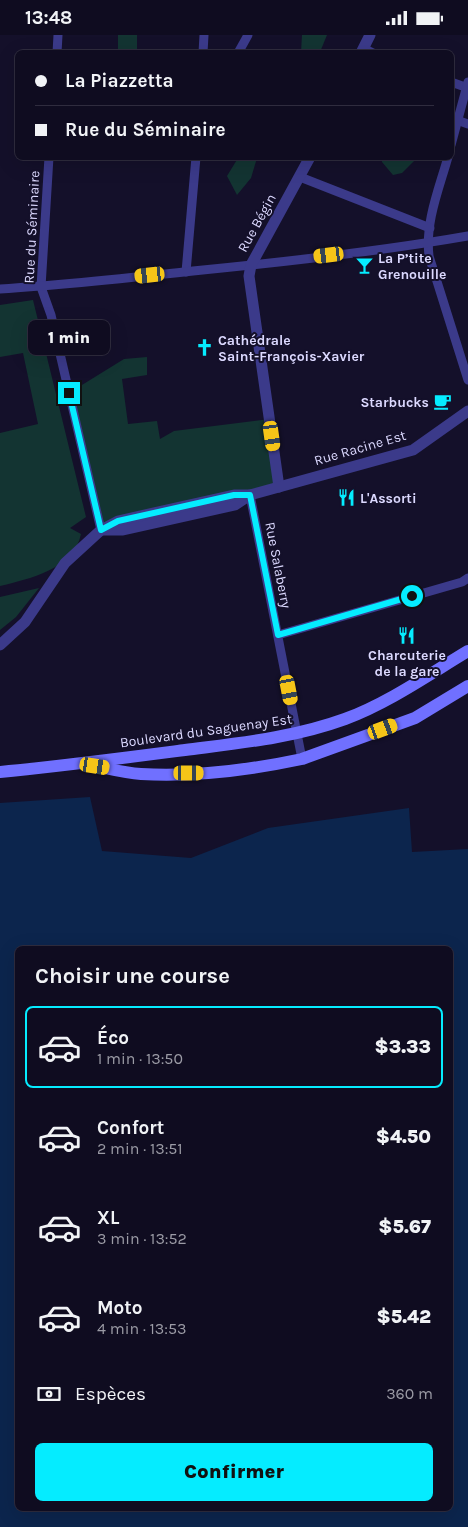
<!DOCTYPE html>
<html lang="fr">
<head>
<meta charset="utf-8">
<style>
	:root { --surface:#0f0c20; --page:#181529; --text:#f1f3f6; --muted:#9b9ba5; --line:#2f2c3e; --accent:#05ecff }
	body { margin:0; font-family:Karla,sans-serif; background:var(--page); color:var(--text); height:100vh; display:flex; flex-direction:column; font-size:19px; white-space:nowrap }
	* { box-sizing:border-box; margin:0 }
	p { font-size:16px; color:var(--muted) }
	.icon { flex:none; width:28px; height:28px; fill:none; stroke:currentColor; stroke-width:2; stroke-linecap:round; stroke-linejoin:round }
	.map { position:relative; flex:1; overflow:hidden }
	.side { position:absolute; left:15px; top:911px; width:438px; height:565px; display:flex; flex-direction:column; background:var(--surface); border-radius:8px; box-shadow:0 5px 20px #0002,0 0 0 1px var(--line) }
	.side>* { flex:none }
	.hud { position:absolute; left:15px; top:15px; width:439px; height:110px; border-radius:8px; box-shadow:0 5px 20px #0002,0 0 0 1px var(--line); display:grid; align-content:center; height:110px; padding:0 20px; background:var(--surface) }
	.end { position:absolute; width:22px; height:22px; margin:-11px; border:6px solid #05ecff; background:#111; box-shadow:0 0 0 2px #111 }
	.from { border-radius:50% }
	.bubble { position:absolute; height:35px; border-radius:8px; background:var(--surface); box-shadow:0 5px 20px #0002,0 0 0 1px var(--line); font-size:16px; font-weight:800; line-height:35px; text-align:center }
	.car { position:absolute; width:15px; height:30px; margin:-15px -8px; border-radius:6px; box-shadow:0 0 4px 1px #0007; background:linear-gradient(#f5c518 24%,#345 0 40%,#f5c518 0 76%,#345 0 86%,#f5c518 0) }
	.hud b { display:flex; align-items:center; gap:18px; height:48px; font-size:19px }
	.hud b+b { border-top:1px solid var(--line) }
	.hud i { width:12px; height:12px; background:var(--text) }
	ul { padding:0; list-style:none }
	li { display:flex; align-items:center; gap:15px; height:82px; margin:0 10px 8px; padding:0 10px; border:2px solid transparent; border-radius:8px }
	li div { flex:1 }
	li b { display:block; font-size:19px }
	li em { font-style:normal; font-weight:800 }
	li.selected { border-color:var(--accent) }
	li>.icon { width:45px; height:45px; stroke-width:1.5 }
	h2 { padding:0 20px; font-size:22px; line-height:60px }
	.pay { display:flex; align-items:center; gap:12px; height:55px; padding:0 20px; font-size:19px }
	.pay p { margin-inline-start:auto }
	.button { display:flex; gap:10px; margin-top:auto; padding:10px 20px }
	.button a { flex:1; height:58px; border-radius:8px; background:var(--accent); color:#111; font-size:20px; font-weight:800; line-height:58px; text-align:center }
	.status { display:flex; justify-content:space-between; align-items:center; height:35px; padding:0 25px; background:var(--surface); direction:ltr }
	.status svg { height:14px; fill:currentColor }
	.map>svg:first-child { display:block }
</style>
</head>
<body>
<div class="status"><b>13:48</b><svg viewBox="0 0 49 12"><path d="M0 12V9h3v3zM5 12V6h3v6zM10 12V3h3v9zM15 12V0h3v12zM26 1h20v11H26zM47 4h2v5h-2z"/></svg></div>
<div class="map">
<svg width="468" height="1492" viewBox="0 0 468 1492">
	<rect width="100%" height="100%" fill="#14102a"/>
	<g fill="#133432">
		<rect x="118" y="0" width="19" height="17"/>
		<path d="M 302,0 L 327,0 L 320,17 L 301,17 Z"/>
		<path d="M 238,123 L 257,123 L 251,143 L 237,160 L 227,141 Z"/>
		<path d="M 382,123 L 416,122 L 416,124 L 402,138 L 393,140 L 382,127 Z"/>
		<path d="M 33,265 L 86,482 L 70,493 L 81,499 C 74,534 29,544 0,551 L 0,398 L 38,389 L 23,318 L 0,322 L 0,270 Z"/>
		<path d="M 147,322 L 147,340 L 122,344 L 128,389 L 157,386 L 160,404 L 174,396 L 270,384 L 279,452 L 101,495 L 69,358 L 124,324 Z"/>
		<path d="M 39,553 L 16,582 L 0,595 L 0,562 Z"/>
	</g>
	<path fill="#0c254d" fill-rule="evenodd" d="M 90,762 L 102,816 L 191,823 L 268,793 L 409,773 L 412,817 L 468,814 L 468,1492 L 0,1492 L 0,768 ZM 18,914 L 450,914 L 450,1474 L 18,1474 Z"/>
	<g fill="none" stroke-linecap="round" stroke-linejoin="round">
		<g stroke="#3b3a8a" stroke-width="9">
			<path d="M 363,13 L 373,18"/>
			<path d="M 57,18 L 58,0"/>
			<path d="M 203,18 L 204,0"/>
			<path d="M 238,18 L 248,0"/>
			<path d="M 451,47 L 468,53"/>
			<path d="M 451,83 L 468,89"/>
			<path d="M 451,110 L 468,47"/>
			<path d="M 49,122 L 41,252 L 51,280 L 101,495"/>
			<path d="M 448,122 C 439,154 425,187 429,221 L 468,345"/>
			<path d="M 300,142 L 430,193"/>
			<path d="M 186,237 L 196,122"/>
			<path d="M 0,254 C 64,250 129,243 193,236 C 285,227 377,217 468,201"/>
			<path d="M 250,460 L 302,724"/>
			<path d="M 278,600 L 462,547 L 468,543"/>
		</g>
		<g stroke="#3b3a8a" stroke-width="11">
			<path d="M 361,18 L 370,0"/>
			<path d="M 279,452 L 249,241 L 251,230 L 310,122"/>
			<path d="M 103,495 L 123,495 L 235,470 L 250,460"/>
			<path d="M 0,610 L 25,587 L 65,528 L 101,495 L 118,486 L 234,460 L 250,460 L 413,415 L 468,376"/>
		</g>
		<g stroke="#7070ff" stroke-width="12">
			<path d="M 95,731 C 110,734 125,738 141,739 C 194,742 250,735 302,724 L 415,683 L 468,651"/>
			<path d="M 0,737 C 62,731 123,723 185,715 C 239,708 293,703 345,684 C 388,668 428,640 468,616"/>
		</g>
	</g>
	<g fill="none" stroke-linecap="round" stroke-linejoin="round">
		<path stroke="#05ecff" stroke-width="6" d="M 69,358 L 101,495 L 118,486 L 234,460 L 250,460 L 278,600 L 412,561"/>
	</g>
	<defs>
		<symbol id="bar-bare" viewBox="-9 -9 18 18"><path d="M-6-5H6L.8 .8V4.5H3.5V6h-7V4.5H-.8V.8Z" fill="#05ecff" stroke="#14102a" stroke-width="2.5" paint-order="stroke"/></symbol>
		<symbol id="church-bare" viewBox="-9 -9 18 18"><path d="M-1.2-6h2.4v3.5h3.3v2.4h-3.3V6h-2.4V-.1h-3.3v-2.4h3.3Z" fill="#05ecff" stroke="#14102a" stroke-width="2.5" paint-order="stroke"/></symbol>
		<symbol id="cafe-bare" viewBox="-9 -9 18 18"><path d="M-5.5-4.5H6V0H3Q3 3.5 0 3.5H-2.5Q-5.5 3.5-5.5 0ZM3-3.2v2h1.7v-2ZM-6 4.5H4V6H-6Z" fill="#05ecff" stroke="#14102a" stroke-width="2.5" paint-order="stroke"/></symbol>
		<symbol id="restaurant-bare" viewBox="-9 -9 18 18"><path d="M-5-6h1v4h1v-4h1v4h1v-4h1v5L-1.5 .5V6h-2V.5L-5-1ZM5-6V6H3V1.5H1.5Q1.5-4 5-6Z" fill="#05ecff" stroke="#14102a" stroke-width="2.5" paint-order="stroke"/></symbol>
	</defs>
	<g fill-rule="evenodd">
		<use href="#bar-bare" x="352" y="218" width="25" height="25"/>
		<use href="#church-bare" x="192" y="300" width="25" height="25"/>
		<use href="#cafe-bare" x="430" y="354" width="25" height="25"/>
		<use href="#restaurant-bare" x="334" y="450" width="25" height="25"/>
		<use href="#restaurant-bare" x="394" y="588" width="25" height="25"/>
	</g>
	<g text-anchor="middle" dominant-baseline="central" stroke-width="4" stroke-linejoin="round" paint-order="stroke">
		<g font-size="14" fill="#dcd9ff" stroke="#14102a">
			<text transform="translate(257 188) rotate(-61)">Rue Bégin</text>
			<text transform="translate(32 192) rotate(-87)">Rue du Séminaire</text>
			<text transform="translate(360 413) rotate(-16)">Rue Racine Est</text>
			<text transform="translate(278 530) rotate(79)">Rue Salaberry</text>
			<text transform="translate(206 696) rotate(-8)">Boulevard du Saguenay Est</text>
		</g>
		<g font-size="14" font-weight="bold" fill="#dcd9ff" stroke="#14102a" text-anchor="start">
			<text x="378" y="223">La P’tite<tspan x="378" dy="16">Grenouille</tspan></text>
			<text x="218" y="305">Cathédrale<tspan x="218" dy="16">Saint-François-Xavier</tspan></text>
			<text x="429" y="367" text-anchor="end">Starbucks</text>
			<text x="360" y="463">L'Assorti</text>
			<text x="407" y="620" text-anchor="middle">Charcuterie<tspan x="407" dy="16">de la gare</tspan></text>
		</g>
	</g>
</svg>
<i class="end from" style="left:412px;top:561px"></i>
<i class="end" style="left:69px;top:358px"></i>
<div class="bubble" style="left:28px;top:285px;width:82px">1 min</div>
<i class="car" style="left:329px;top:220px;rotate:263deg"></i>
<i class="car" style="left:150px;top:240px;rotate:264deg"></i>
<i class="car" style="left:272px;top:401px;rotate:172deg"></i>
<i class="car" style="left:289px;top:655px;rotate:169deg"></i>
<i class="car" style="left:383px;top:694px;rotate:70deg"></i>
<i class="car" style="left:95px;top:731px;rotate:99deg"></i>
<i class="car" style="left:189px;top:738px;rotate:90deg"></i>
<div class="hud">
<b><i class="from"></i>La Piazzetta</b>
<b><i></i>Rue du Séminaire</b>
</div>
<section class="side">
<h2>Choisir une course</h2>
<ul>
<li class="selected"><svg class="icon" aria-label="car" viewBox="0 0 24 24"><path d="M5 17H2v-5l4-1 3-4h7l3 4 3 1v5h-3M9 17h6M6 11h13"/><circle cx="7" cy="17" r="2"/><circle cx="17" cy="17" r="2"/></svg><div><b>Éco</b><p>1 min · 13:50</p></div><em>$3.33</em></li>
<li><svg class="icon" aria-label="car" viewBox="0 0 24 24"><path d="M5 17H2v-5l4-1 3-4h7l3 4 3 1v5h-3M9 17h6M6 11h13"/><circle cx="7" cy="17" r="2"/><circle cx="17" cy="17" r="2"/></svg><div><b>Confort</b><p>2 min · 13:51</p></div><em>$4.50</em></li>
<li><svg class="icon" aria-label="car" viewBox="0 0 24 24"><path d="M5 17H2v-5l4-1 3-4h7l3 4 3 1v5h-3M9 17h6M6 11h13"/><circle cx="7" cy="17" r="2"/><circle cx="17" cy="17" r="2"/></svg><div><b>XL</b><p>3 min · 13:52</p></div><em>$5.67</em></li>
<li><svg class="icon" aria-label="car" viewBox="0 0 24 24"><path d="M5 17H2v-5l4-1 3-4h7l3 4 3 1v5h-3M9 17h6M6 11h13"/><circle cx="7" cy="17" r="2"/><circle cx="17" cy="17" r="2"/></svg><div><b>Moto</b><p>4 min · 13:53</p></div><em>$5.42</em></li>
</ul>
<div class="pay"><svg class="icon" aria-label="cash" viewBox="0 0 24 24"><path d="M3 7h18v10H3z"/><circle cx="12" cy="12" r="2"/></svg>Espèces<p>360 m</p></div>
<div class="button"><a>Confirmer</a></div>
</section>
</div>
</body>
</html>
